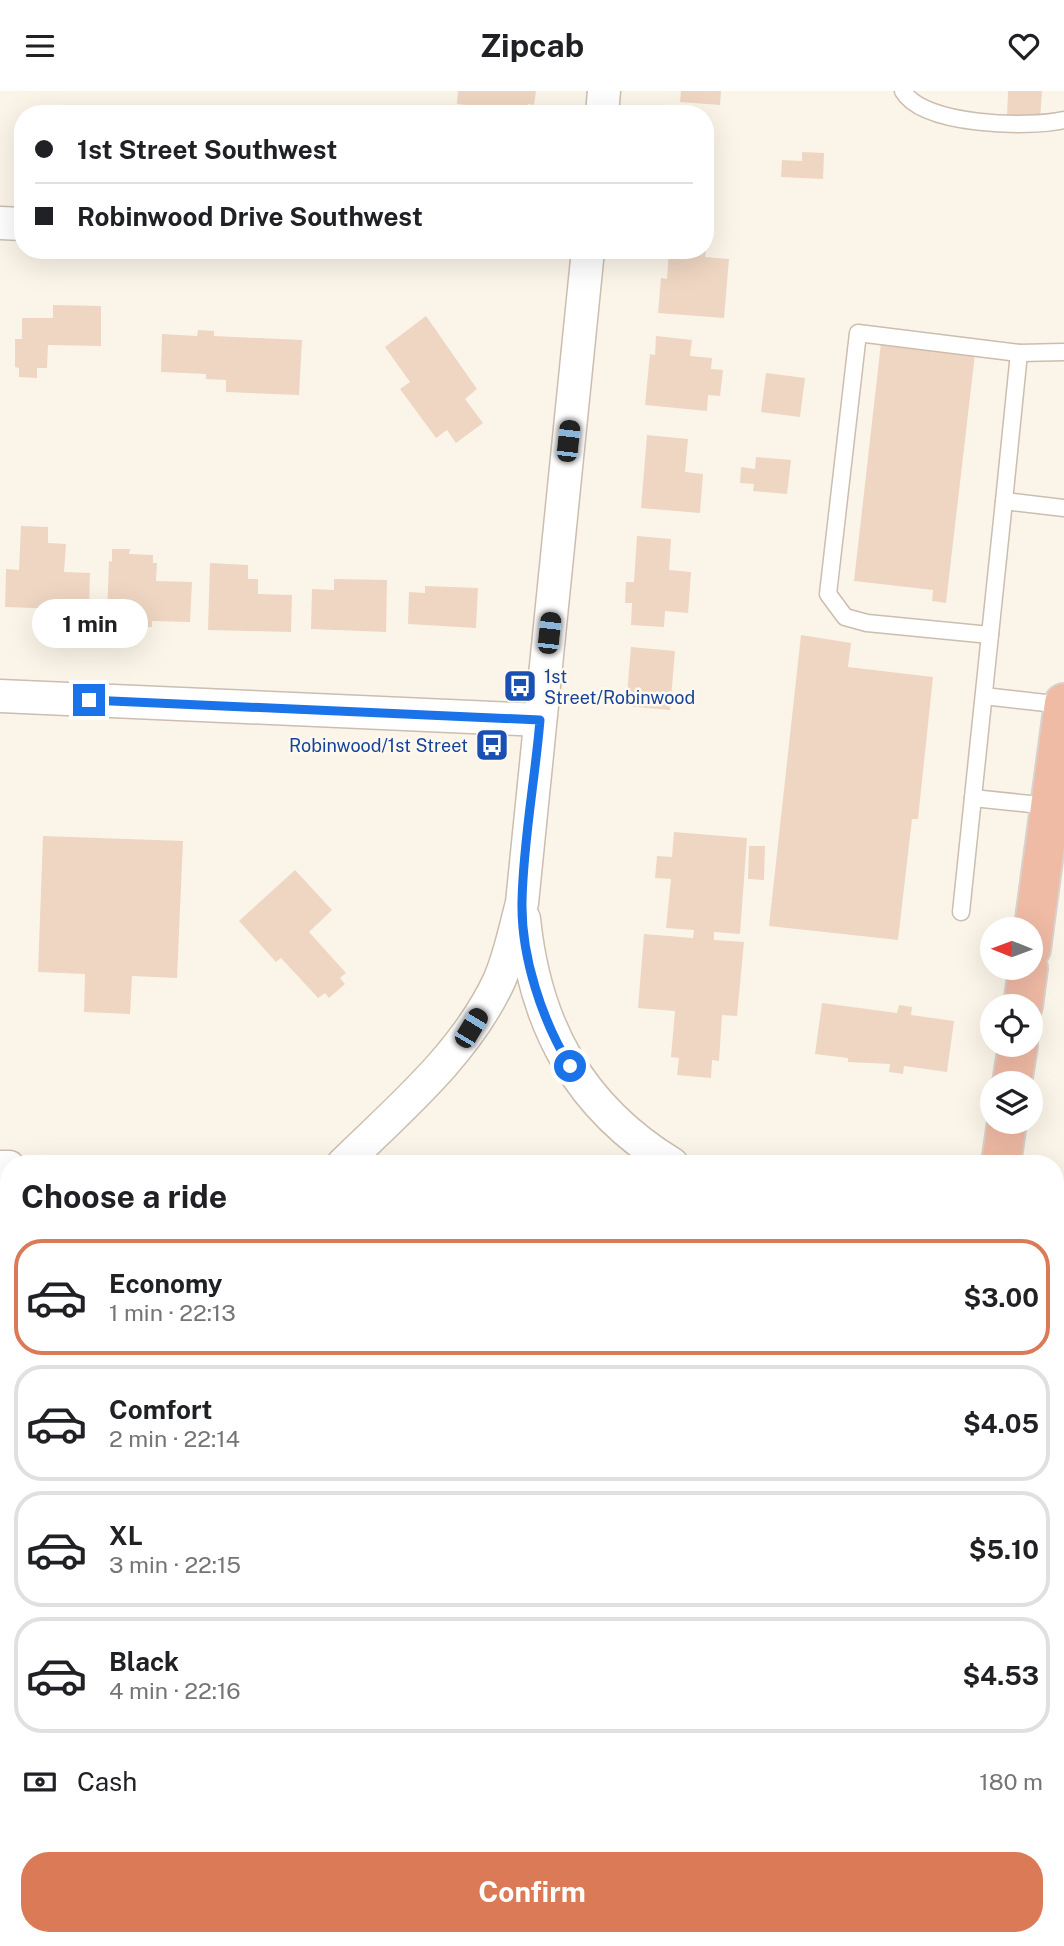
<!DOCTYPE html>
<html lang="en">
<head>
<meta charset="utf-8">
<style>
	:root { --surface:#fff; --page:#f2f2f2; --text:#202124; --muted:#757577; --line:#e0e0e0; --accent:#db7a57 }
	body { margin:0; font-family:"Public Sans",sans-serif; background:var(--page); color:var(--text); height:100vh; display:flex; flex-direction:column; font-size:26px; white-space:nowrap }
	* { box-sizing:border-box; margin:0 }
	p { font-size:23px; color:var(--muted) }
	.icon { flex:none; width:38px; height:38px; fill:none; stroke:currentColor; stroke-width:2; stroke-linecap:round; stroke-linejoin:round }
	.map { position:relative; flex:1; overflow:hidden }
	.side { position:absolute; left:0px; top:1064px; width:1064px; height:791px; display:flex; flex-direction:column; background:var(--surface); border-radius:28px 28px 0 0; box-shadow:0 7px 28px #0002 }
	.side>* { flex:none }
	.guide { position:absolute; left:14px; top:14px; width:700px; height:154px; border-radius:28px; box-shadow:0 7px 28px #0002; display:grid; align-content:center; height:154px; padding:0 21px; background:var(--surface) }
	.needle { width:46px; rotate:271deg }
	.tools { position:absolute; left:980px; top:826px; display:grid; gap:14px }
	.tools a { display:grid; place-items:center; width:63px; height:63px; border-radius:50%; background:var(--surface); box-shadow:0 7px 28px #0002; font-size:35px }
	.end { position:absolute; width:32px; height:32px; margin:-16px; border:9px solid #1a73e8; background:#fff; box-shadow:0 0 0 4px #fff }
	.from { border-radius:50% }
	.bubble { position:absolute; height:49px; border-radius:24px; background:var(--surface); box-shadow:0 7px 28px #0002; font-size:23px; font-weight:700; line-height:49px; text-align:center }
	.car { position:absolute; width:21px; height:42px; margin:-21px -10px; border-radius:9px; box-shadow:0 0 5px 2px #0007; background:linear-gradient(#222 24%,#8ab4d8 0 40%,#222 0 76%,#8ab4d8 0 86%,#222 0) }
	.guide b { display:flex; align-items:center; gap:24px; height:66px; font-size:26px }
	.guide b+b { border-top:2px solid var(--line) }
	.guide i { width:18px; height:18px; background:var(--text) }
	ul { padding:0; list-style:none }
	li { display:flex; align-items:center; gap:21px; height:116px; margin:0 14px 10px; padding:0 7px; border:4px solid var(--line); border-radius:28px }
	li div { flex:1 }
	li b { display:block; font-size:26px }
	li em { font-style:normal; font-weight:700 }
	li.active { border-color:var(--accent) }
	li>.icon { width:63px; height:63px; stroke-width:1.5 }
	h2 { padding:0 21px; font-size:32px; line-height:84px }
	.pay { display:flex; align-items:center; gap:18px; height:77px; padding:0 21px; font-size:26px }
	.pay p { margin-inline-start:auto }
	.primary-button { display:flex; gap:14px; margin-top:auto; padding:14px 21px }
	.primary-button a { flex:1; height:80px; border-radius:28px; background:var(--accent); color:#fff; font-size:28px; font-weight:700; line-height:80px; text-align:center }
	header { display:flex; justify-content:space-between; align-items:center; height:91px; padding:0 21px; background:var(--surface); font-size:32px; font-weight:700 }
	.map>svg:first-child { display:block }
</style>
</head>
<body>
<header><svg class="icon" aria-label="menu" viewBox="0 0 24 24"><path d="M4 6h16M4 12h16M4 18h16"/></svg>Zipcab<svg class="icon" aria-label="heart" viewBox="0 0 24 24"><path d="M12 20l-8-8c-3-5 5-10 8-4 3-6 11-1 8 4z"/></svg></header>
<div class="map">
<svg width="1064" height="1855" viewBox="0 0 1064 1855">
	<defs>
		<pattern id="grass-dots" width="8" height="8" patternUnits="userSpaceOnUse" patternTransform="scale(1.75)"><rect width="8" height="8" fill="#d4e8c8"/><path d="M2 2h.1M6 6h.1" fill="none" stroke="#b1bfa5" stroke-width="1.8" stroke-linecap="round"/></pattern>
	</defs>
	<rect width="100%" height="100%" fill="#fbf5e9"/>
	<g fill="url(#grass-dots)">
		<path d="M 1055,1670 L 1064,1671 L 1064,1855 L 948,1855 L 950,1846 L 1055,1846 Z"/>
		<path d="M 10,1846 L 330,1846 L 329,1855 L 10,1855 Z"/>
	</g>
	<g fill="#eed6c2">
		<path d="M 458,0 L 536,0 L 534,14 L 528,13 L 527,20 L 457,13 Z"/>
		<path d="M 681,0 L 721,0 L 720,14 L 680,11 Z"/>
		<path d="M 1008,0 L 1042,0 L 1040,30 L 1007,29 Z"/>
		<path d="M 240,19 L 283,21 L 283,23 L 240,23 Z"/>
		<path d="M 705,43 L 712,44 L 707,89 L 705,89 Z"/>
		<path d="M 802,61 L 824,62 L 823,88 L 781,86 L 782,69 L 802,70 Z"/>
		<path d="M 669,159 L 706,159 L 705,166 L 729,168 L 724,227 L 658,222 L 661,187 L 667,188 Z"/>
		<path d="M 53,214 L 101,215 L 101,255 L 48,254 L 47,277 L 37,277 L 37,287 L 19,286 L 19,277 L 15,276 L 15,248 L 22,248 L 22,227 L 53,227 Z"/>
		<path d="M 426,225 L 477,298 L 465,308 L 483,332 L 456,352 L 447,339 L 436,347 L 400,298 L 410,291 L 385,256 Z"/>
		<path d="M 198,239 L 214,240 L 214,245 L 302,249 L 299,304 L 226,301 L 226,289 L 206,288 L 206,283 L 161,281 L 162,243 L 197,245 Z"/>
		<path d="M 656,245 L 692,249 L 690,265 L 712,267 L 711,278 L 723,279 L 720,305 L 708,304 L 707,320 L 645,314 L 650,263 L 655,264 Z"/>
		<path d="M 881,252 L 975,263 L 946,512 L 932,510 L 933,499 L 854,490 Z"/>
		<path d="M 766,282 L 805,287 L 800,326 L 761,321 Z"/>
		<path d="M 647,344 L 688,348 L 685,381 L 703,383 L 700,422 L 641,417 Z"/>
		<path d="M 756,366 L 791,369 L 787,403 L 753,400 L 754,393 L 740,392 L 741,376 L 755,378 Z"/>
		<path d="M 21,435 L 48,436 L 48,452 L 66,453 L 64,481 L 90,482 L 89,519 L 5,516 L 6,478 L 19,479 Z"/>
		<path d="M 637,445 L 671,448 L 669,479 L 691,481 L 688,522 L 665,520 L 664,536 L 631,534 L 632,512 L 625,512 L 626,491 L 634,491 Z"/>
		<path d="M 112,458 L 130,458 L 129,463 L 153,464 L 153,472 L 157,472 L 156,490 L 192,491 L 190,531 L 152,530 L 152,536 L 133,536 L 133,543 L 107,542 L 107,539 L 99,539 L 99,524 L 107,525 L 109,470 L 112,471 Z"/>
		<path d="M 210,472 L 248,474 L 248,488 L 258,488 L 258,503 L 292,504 L 291,541 L 208,539 Z"/>
		<path d="M 334,488 L 387,489 L 386,541 L 311,538 L 312,498 L 334,499 Z"/>
		<path d="M 425,495 L 478,497 L 476,537 L 408,533 L 409,501 L 425,502 Z"/>
		<path d="M 801,544 L 851,552 L 848,576 L 933,586 L 918,728 L 912,728 L 898,849 L 769,835 Z"/>
		<path d="M 631,556 L 675,560 L 670,619 L 626,615 Z"/>
		<path d="M 674,741 L 747,747 L 740,843 L 714,841 L 714,849 L 744,851 L 737,925 L 722,924 L 719,970 L 712,969 L 711,987 L 677,984 L 679,967 L 671,966 L 675,920 L 638,917 L 644,843 L 693,847 L 694,839 L 666,837 L 671,788 L 655,787 L 657,765 L 672,766 Z"/>
		<path d="M 43,745 L 183,750 L 177,887 L 132,885 L 130,923 L 84,921 L 85,883 L 38,881 Z"/>
		<path d="M 749,755 L 765,755 L 764,789 L 748,788 Z"/>
		<path d="M 295,779 L 332,819 L 309,841 L 346,882 L 340,887 L 345,893 L 329,907 L 325,902 L 318,907 L 281,867 L 276,871 L 239,830 Z"/>
		<path d="M 822,912 L 897,922 L 899,914 L 912,916 L 911,924 L 954,930 L 947,981 L 904,975 L 903,983 L 889,981 L 890,973 L 848,971 L 848,967 L 815,963 Z"/>
	</g>
	<g fill="none" stroke-linecap="round" stroke-linejoin="round">
		<defs>
			<g id="lane">
				<path d="M 903,0 C 923,35 1029,37 1064,29"/>
				<path d="M 1004,410 L 1019,262"/>
				<path d="M 990,544 L 867,532 L 845,526 L 828,503 L 858,242 L 1019,262 L 1064,261"/>
				<path d="M 984,605 L 1064,614"/>
				<path d="M 973,707 L 1050,715"/>
				<path d="M 961,821 L 1004,410 L 1064,417"/>
				<path d="M 0,1305 L 9,1305"/>
				<path d="M 807,1855 L 809,1846"/>
			</g>
			<g id="street">
				<path d="M 602,23 L 604,0"/>
				<path d="M 0,132 L 23,133"/>
				<path d="M 0,605 L 540,629"/>
				<path d="M 524,828 C 535,935 579,1016 672,1073"/>
				<path d="M 343,1073 C 399,1018 465,963 499,890 C 510,865 515,838 522,812 L 588,159"/>
				<path d="M 0,1076 L 9,1076"/>
				<path d="M 0,1228 L 9,1242"/>
				<path d="M 0,1827 L 9,1621"/>
			</g>
			<g id="highway">
				<path d="M 1031,858 L 1064,612"/>
				<path d="M 1023,915 L 1028,877"/>
				<path d="M 1012,992 L 1018,954"/>
				<path d="M 1001,1073 L 1007,1031"/>
				<path d="M 1055,1201 L 1064,1145"/>
				<path d="M 877,1855 L 879,1846"/>
				<path d="M 950,1855 L 951,1846"/>
			</g>
		</defs>
		<use href="#lane" stroke="#ccbdaf" stroke-width="19"/>
		<use href="#street" stroke="#ccbdaf" stroke-width="35"/>
		<use href="#highway" stroke="#d8d2cd" stroke-width="42"/>
		<use href="#lane" stroke="#fff" stroke-width="16"/>
		<use href="#street" stroke="#fff" stroke-width="32"/>
		<use href="#highway" stroke="#f0bba5" stroke-width="38"/>
	</g>
	<g fill="none" stroke-linecap="round" stroke-linejoin="round">
		<path stroke="#1a73e8" stroke-width="9" d="M 89,609 L 540,629 C 535,689 523,751 522,811 C 521,866 542,929 570,975"/>
	</g>
	<defs>
		<symbol id="bus-square" viewBox="-11 -11 22 22"><rect x="-9" y="-9" width="18" height="18" rx="4" fill="#1a4fb4" stroke="#fef9ef"/><path d="M-5-6H5V4H4V6H2V4H-2V6H-4V4H-5ZM-3.5-4V0h7V-4ZM-3.5 1.2v1.5H-2V1.2ZM2 1.2v1.5H3.5V1.2Z" fill="#fff"/></symbol>
	</defs>
	<g fill-rule="evenodd">
		<use href="#bus-square" x="501" y="576" width="38" height="38"/>
		<use href="#bus-square" x="473" y="635" width="38" height="38"/>
	</g>
	<g text-anchor="middle" dominant-baseline="central" stroke-width="5" stroke-linejoin="round" paint-order="stroke">
		<g font-size="18" fill="#164399" stroke="#fef9ef" text-anchor="start">
			<text x="544" y="585">1st<tspan x="544" dy="21">Street/Robinwood</tspan></text>
			<text x="468" y="654" text-anchor="end">Robinwood/1st Street</text>
		</g>
	</g>
</svg>
<div class="tools">
<a><svg class="needle" viewBox="-14 -14 28 28"><path d="M0-13l5 13h-10z" fill="#e53935"/><path d="M0 13l5-13h-10z" fill="#757577"/></svg></a>
<a><svg class="icon" aria-label="locate" viewBox="0 0 24 24"><circle cx="12" cy="12" r="6"/><path d="M12 2v4M12 18v4M2 12h4M18 12h4"/></svg></a>
<a><svg class="icon" aria-label="layers" viewBox="0 0 24 24"><path d="M12 4l9 5-9 5-9-5zM3 14l9 5 9-5"/></svg></a>
</div>
<i class="end from" style="left:570px;top:975px"></i>
<i class="end" style="left:89px;top:609px"></i>
<div class="bubble" style="left:32px;top:508px;width:116px">1 min</div>
<i class="car" style="left:568px;top:350px;rotate:6deg"></i>
<i class="car" style="left:549px;top:542px;rotate:6deg"></i>
<i class="car" style="left:471px;top:937px;rotate:31deg"></i>
<div class="guide">
<b><i class="from"></i>1st Street Southwest</b>
<b><i></i>Robinwood Drive Southwest</b>
</div>
<section class="side">
<h2>Choose a ride</h2>
<ul>
<li class="active"><svg class="icon" aria-label="car" viewBox="0 0 24 24"><path d="M5 17H2v-5l4-1 3-4h7l3 4 3 1v5h-3M9 17h6M6 11h13"/><circle cx="7" cy="17" r="2"/><circle cx="17" cy="17" r="2"/></svg><div><b>Economy</b><p>1 min · 22:13</p></div><em>$3.00</em></li>
<li><svg class="icon" aria-label="car" viewBox="0 0 24 24"><path d="M5 17H2v-5l4-1 3-4h7l3 4 3 1v5h-3M9 17h6M6 11h13"/><circle cx="7" cy="17" r="2"/><circle cx="17" cy="17" r="2"/></svg><div><b>Comfort</b><p>2 min · 22:14</p></div><em>$4.05</em></li>
<li><svg class="icon" aria-label="car" viewBox="0 0 24 24"><path d="M5 17H2v-5l4-1 3-4h7l3 4 3 1v5h-3M9 17h6M6 11h13"/><circle cx="7" cy="17" r="2"/><circle cx="17" cy="17" r="2"/></svg><div><b>XL</b><p>3 min · 22:15</p></div><em>$5.10</em></li>
<li><svg class="icon" aria-label="car" viewBox="0 0 24 24"><path d="M5 17H2v-5l4-1 3-4h7l3 4 3 1v5h-3M9 17h6M6 11h13"/><circle cx="7" cy="17" r="2"/><circle cx="17" cy="17" r="2"/></svg><div><b>Black</b><p>4 min · 22:16</p></div><em>$4.53</em></li>
</ul>
<div class="pay"><svg class="icon" aria-label="cash" viewBox="0 0 24 24"><path d="M3 7h18v10H3z"/><circle cx="12" cy="12" r="2"/></svg>Cash<p>180 m</p></div>
<div class="primary-button"><a>Confirm</a></div>
</section>
</div>
</body>
</html>
